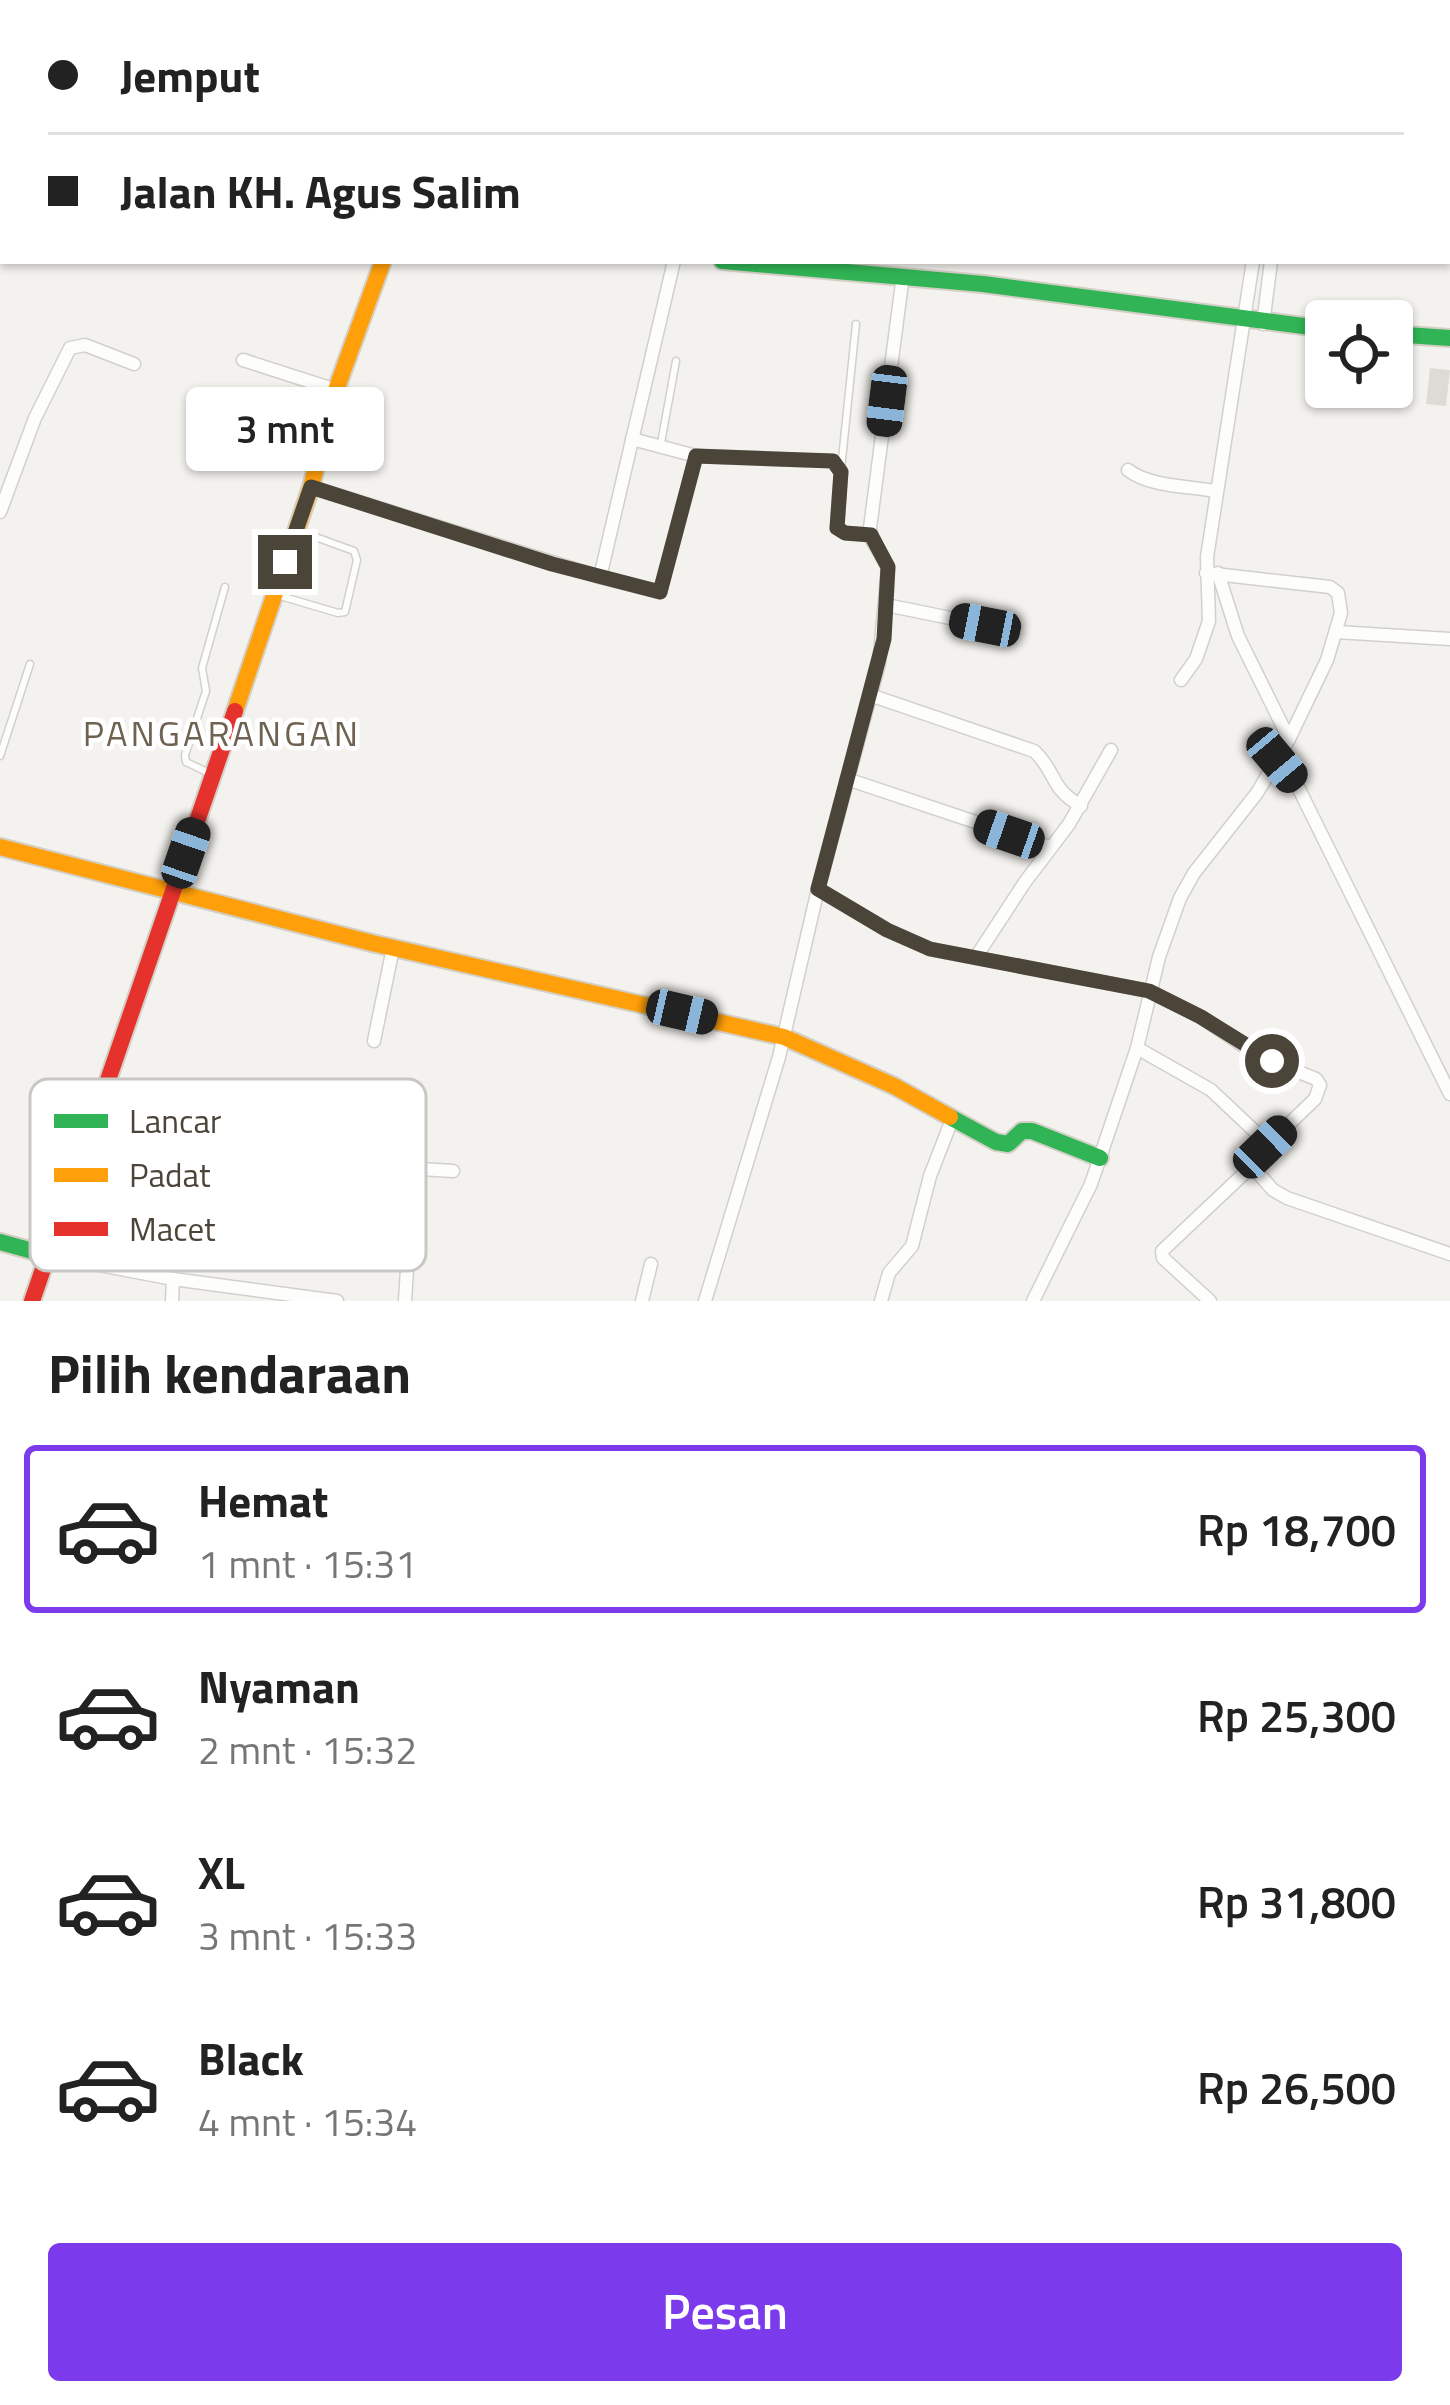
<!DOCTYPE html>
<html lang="id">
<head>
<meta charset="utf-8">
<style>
	:root { --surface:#fff; --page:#f6f6f6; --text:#222; --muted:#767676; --line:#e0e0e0; --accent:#7c3aed }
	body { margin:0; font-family:"Titillium Web",sans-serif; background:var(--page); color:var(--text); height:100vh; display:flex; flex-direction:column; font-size:45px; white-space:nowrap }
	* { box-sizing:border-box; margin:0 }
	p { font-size:39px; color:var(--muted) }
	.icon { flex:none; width:66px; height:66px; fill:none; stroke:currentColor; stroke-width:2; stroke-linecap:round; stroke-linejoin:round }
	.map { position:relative; height:1301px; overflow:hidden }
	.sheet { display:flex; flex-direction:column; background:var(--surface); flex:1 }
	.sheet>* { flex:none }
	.hud { position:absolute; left:0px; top:0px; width:1452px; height:264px; box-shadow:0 3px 9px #0004; display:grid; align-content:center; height:264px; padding:0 48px; background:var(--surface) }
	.tools { position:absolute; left:1305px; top:300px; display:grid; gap:24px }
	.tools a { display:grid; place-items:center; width:108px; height:108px; border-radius:12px; background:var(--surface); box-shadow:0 3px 9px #0004; font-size:60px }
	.end { position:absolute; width:54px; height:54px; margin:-27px; border:15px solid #4b4439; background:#fff; box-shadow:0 0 0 6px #fff }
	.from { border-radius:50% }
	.bubble { position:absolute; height:84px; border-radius:12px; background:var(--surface); box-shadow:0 3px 9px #0004; font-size:39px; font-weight:600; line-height:84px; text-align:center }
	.car { position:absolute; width:36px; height:72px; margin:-36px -18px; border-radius:15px; box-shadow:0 0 9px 3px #0007; background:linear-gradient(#222 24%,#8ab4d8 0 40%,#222 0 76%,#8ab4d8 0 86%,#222 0) }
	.hud b { display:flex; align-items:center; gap:42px; height:114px; font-size:45px }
	.hud b+b { border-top:3px solid var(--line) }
	.hud i { width:30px; height:30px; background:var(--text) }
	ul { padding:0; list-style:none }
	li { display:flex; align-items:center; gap:36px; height:168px; margin:0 24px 18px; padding:0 24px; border:6px solid transparent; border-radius:12px }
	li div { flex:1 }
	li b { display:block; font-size:45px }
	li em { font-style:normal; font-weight:600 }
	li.current { border-color:var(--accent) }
	li>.icon { width:108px; height:108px; stroke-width:1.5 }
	h2 { padding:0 48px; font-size:54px; line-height:144px }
	.cta { display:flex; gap:24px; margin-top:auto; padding:24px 48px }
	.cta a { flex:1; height:138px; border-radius:12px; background:var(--accent); color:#fff; font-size:48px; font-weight:600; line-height:138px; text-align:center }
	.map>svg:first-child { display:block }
</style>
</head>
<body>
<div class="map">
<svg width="1450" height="1301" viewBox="0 0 1450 1301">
	<rect width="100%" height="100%" fill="#f4f2ee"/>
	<path fill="#dedbd6" d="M 1430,368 L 1450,370 L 1446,406 L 1426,404 Z"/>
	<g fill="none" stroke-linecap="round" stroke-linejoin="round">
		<defs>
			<g id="lane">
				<path d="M 661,443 L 676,361"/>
				<path d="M 841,469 L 856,324"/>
				<path d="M 277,595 L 338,613 L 345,612 L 357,560 L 354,551 L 299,531"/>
				<path d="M 0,756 L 30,664"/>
				<path d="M 209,773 L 186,762 L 185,755 L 206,691 L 202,668 L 225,587"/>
			</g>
			<g id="street">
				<path d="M 1214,0 L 1216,3"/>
				<path d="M 1230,0 L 1232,3"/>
				<path d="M 447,3 L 448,0"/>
				<path d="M 568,3 L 568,0"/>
				<path d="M 657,3 L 657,0"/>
				<path d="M 901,3 L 902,0"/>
				<path d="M 1286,3 L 1287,0"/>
				<path d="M 0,87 L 3,88"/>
				<path d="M 1263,324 L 1271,261"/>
				<path d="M 243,360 L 336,390"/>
				<path d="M 632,439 L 696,456"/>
				<path d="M 1128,470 C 1150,487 1188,486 1216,491"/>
				<path d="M 311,487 L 600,577 L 674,261"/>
				<path d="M 0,512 L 35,418 L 70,348 L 85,345 L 134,364"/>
				<path d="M 1218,573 L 1238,636 L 1289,739"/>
				<path d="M 600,577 L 660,592 L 696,456 L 833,461 L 841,472 L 837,528 L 845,533 L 871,535"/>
				<path d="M 886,605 L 985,625"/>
				<path d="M 1336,632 L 1450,639"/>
				<path d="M 1181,680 L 1196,659 L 1209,621 L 1207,557 L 1253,261"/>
				<path d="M 870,695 L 1034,751 C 1057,772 1049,788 1081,806"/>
				<path d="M 1278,760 L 1295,781 L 1450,1094"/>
				<path d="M 847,779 L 1050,847"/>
				<path d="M 818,889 L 887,930 L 930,949 L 1149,991 L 1201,1017 L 1257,1055 L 1316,1079 L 1320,1085 L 1315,1099 L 1265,1147"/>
				<path d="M 976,957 L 1025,882 L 1069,824 L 1111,750"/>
				<path d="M 374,1041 L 393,948"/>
				<path d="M 1137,1048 L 1211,1090 L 1265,1141 L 1263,1153 L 1252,1166 L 1162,1251 L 1163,1258 L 1210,1301"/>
				<path d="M 1252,1166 L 1273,1190 L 1287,1198 L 1450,1254"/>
				<path d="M 47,1255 L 173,1279 L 337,1301"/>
				<path d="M 172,1301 L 173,1279"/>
				<path d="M 405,1301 L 413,1175 L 421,1169 L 453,1171"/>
				<path d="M 642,1301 L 651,1264"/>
				<path d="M 705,1301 L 779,1057 L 818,889 L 879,664 L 888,567 L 872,540 L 870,528 L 903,275"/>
				<path d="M 881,1301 L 889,1273 L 912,1246 L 930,1176 L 953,1117"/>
				<path d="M 1033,1301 L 1091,1184 L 1137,1048 L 1159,957 L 1180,898 L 1194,873 L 1257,793 L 1289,739 L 1327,660 L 1341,613 L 1338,593 L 1330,587 L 1206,573"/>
			</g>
			<g id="fast">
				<path d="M 722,261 L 983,284 L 1326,329"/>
				<path d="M 1392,334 L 1450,338"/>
				<path d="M 950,1117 L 996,1142 L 1008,1144 L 1022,1131 L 1032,1131 L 1100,1158"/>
				<path d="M 0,1242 L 47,1255"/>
			</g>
			<g id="slow">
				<path d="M 235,711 L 311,487 L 336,390 L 383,261"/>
				<path d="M 0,847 L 372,943 L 784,1037 L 894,1086 L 950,1117"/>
			</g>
			<g id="jam">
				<path d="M 0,241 L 3,241"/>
				<path d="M 32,1301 L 235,711"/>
			</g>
		</defs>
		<use href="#lane" stroke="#d2d0cb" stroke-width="9"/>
		<use href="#street" stroke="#d2d0cb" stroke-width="15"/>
		<use href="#fast" stroke="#d3cfc5" stroke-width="20"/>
		<use href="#slow" stroke="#d3cfc5" stroke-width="20"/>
		<use href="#jam" stroke="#d3cfc5" stroke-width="20"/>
		<use href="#lane" stroke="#fdfdfc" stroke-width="6"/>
		<use href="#street" stroke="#fdfdfc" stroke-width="12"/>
		<use href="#fast" stroke="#30b455" stroke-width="16"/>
		<use href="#slow" stroke="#ff9f0a" stroke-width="16"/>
		<use href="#jam" stroke="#e5322d" stroke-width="16"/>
	</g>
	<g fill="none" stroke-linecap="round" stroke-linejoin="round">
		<path stroke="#4b4439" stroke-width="15" d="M 285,562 L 311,487 L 552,564 L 660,592 L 696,456 L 833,461 L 841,472 L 837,528 L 845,533 L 871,535 L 888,567 L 884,639 L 818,889 L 887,930 L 930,949 L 1149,991 L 1201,1017 L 1272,1061"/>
	</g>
	<g text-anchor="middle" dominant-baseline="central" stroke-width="9" stroke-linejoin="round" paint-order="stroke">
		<g font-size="36" letter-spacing="3" fill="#6e6250" stroke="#fff">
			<text x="222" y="732">PANGARANGAN</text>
		</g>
	</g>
	<rect x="30" y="1079" width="396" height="192" rx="18" fill="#fff" stroke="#c9c7c4" stroke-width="3"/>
	<rect x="54" y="1114" width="54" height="14" fill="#30b455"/>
	<rect x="54" y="1168" width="54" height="14" fill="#ff9f0a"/>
	<rect x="54" y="1222" width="54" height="14" fill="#e5322d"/>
	<g font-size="33" fill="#4b4439">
		<text x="129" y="1133">Lancar</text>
		<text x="129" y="1187">Padat</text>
		<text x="129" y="1241">Macet</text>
	</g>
</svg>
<div class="tools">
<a><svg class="icon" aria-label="locate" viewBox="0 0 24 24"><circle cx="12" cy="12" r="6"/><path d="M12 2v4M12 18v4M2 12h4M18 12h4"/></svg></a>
</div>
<i class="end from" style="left:1272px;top:1061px"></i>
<i class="end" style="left:285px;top:562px"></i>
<div class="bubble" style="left:186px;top:387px;width:198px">3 mnt</div>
<i class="car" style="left:887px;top:401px;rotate:187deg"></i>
<i class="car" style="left:985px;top:625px;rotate:281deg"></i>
<i class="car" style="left:1277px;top:760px;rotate:140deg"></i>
<i class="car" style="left:1009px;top:834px;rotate:289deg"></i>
<i class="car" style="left:186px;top:853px;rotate:19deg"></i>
<i class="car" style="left:682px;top:1012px;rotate:103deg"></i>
<i class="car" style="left:1265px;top:1147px;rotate:46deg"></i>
<div class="hud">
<b><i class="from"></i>Jemput</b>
<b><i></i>Jalan KH. Agus Salim</b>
</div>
</div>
<section class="sheet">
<h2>Pilih kendaraan</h2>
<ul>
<li class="current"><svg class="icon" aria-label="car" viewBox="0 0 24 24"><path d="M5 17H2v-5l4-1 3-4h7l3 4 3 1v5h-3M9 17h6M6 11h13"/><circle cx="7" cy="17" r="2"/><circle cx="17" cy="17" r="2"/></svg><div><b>Hemat</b><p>1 mnt · 15:31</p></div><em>Rp 18,700</em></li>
<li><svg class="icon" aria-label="car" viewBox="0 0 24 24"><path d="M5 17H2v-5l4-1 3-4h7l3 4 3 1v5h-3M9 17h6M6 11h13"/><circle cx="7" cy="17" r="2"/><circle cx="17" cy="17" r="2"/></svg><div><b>Nyaman</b><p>2 mnt · 15:32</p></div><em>Rp 25,300</em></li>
<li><svg class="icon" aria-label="car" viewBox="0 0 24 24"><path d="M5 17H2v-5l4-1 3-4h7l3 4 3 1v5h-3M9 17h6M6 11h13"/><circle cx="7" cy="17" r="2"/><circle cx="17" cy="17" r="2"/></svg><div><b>XL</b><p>3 mnt · 15:33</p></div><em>Rp 31,800</em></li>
<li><svg class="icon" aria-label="car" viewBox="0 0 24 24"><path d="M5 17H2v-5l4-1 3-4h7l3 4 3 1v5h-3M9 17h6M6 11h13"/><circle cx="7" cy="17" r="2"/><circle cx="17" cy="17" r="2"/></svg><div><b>Black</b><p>4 mnt · 15:34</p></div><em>Rp 26,500</em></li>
</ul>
<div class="cta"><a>Pesan</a></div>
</section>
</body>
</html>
